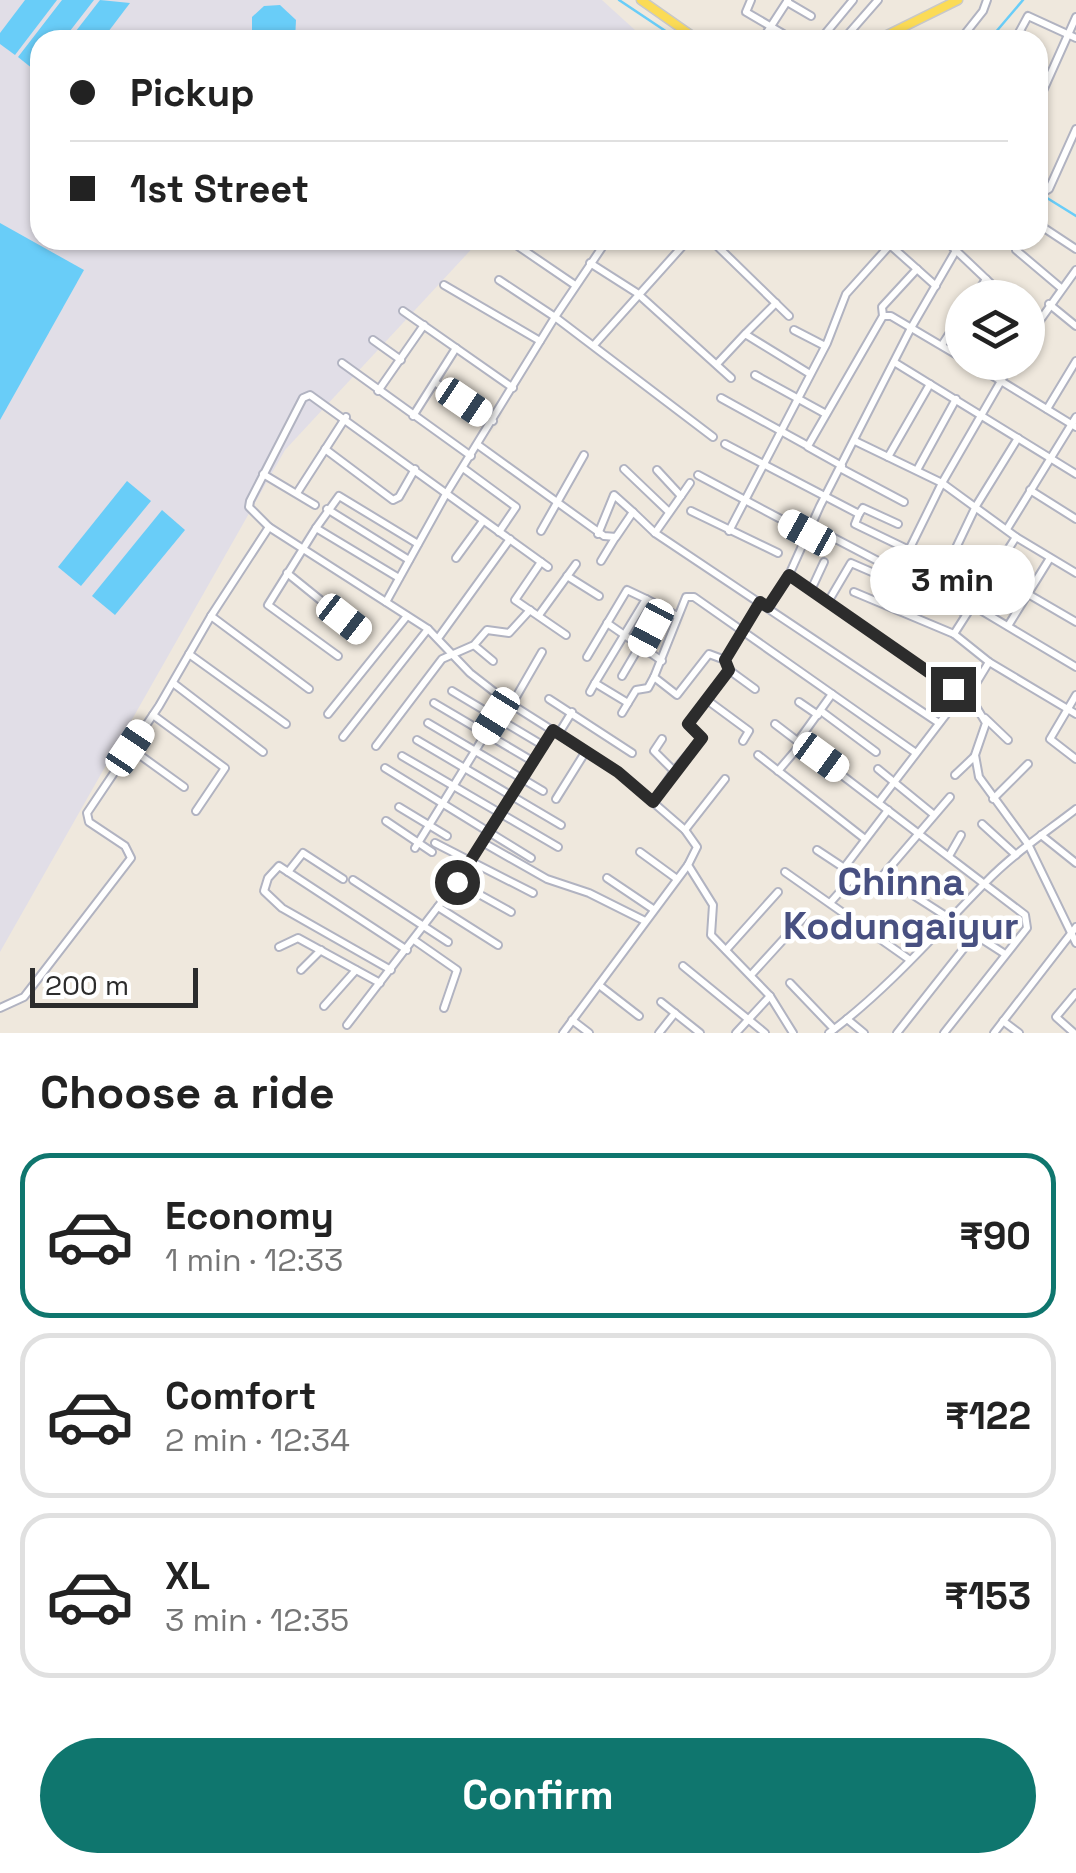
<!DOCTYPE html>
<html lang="en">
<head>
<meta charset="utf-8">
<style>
	:root { --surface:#fff; --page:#f2f2f2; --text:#222; --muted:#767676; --line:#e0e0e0; --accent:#0f766e }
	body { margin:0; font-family:"Space Grotesk",sans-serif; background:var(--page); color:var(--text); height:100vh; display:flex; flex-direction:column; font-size:38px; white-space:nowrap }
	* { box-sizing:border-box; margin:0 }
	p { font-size:32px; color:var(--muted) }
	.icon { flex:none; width:55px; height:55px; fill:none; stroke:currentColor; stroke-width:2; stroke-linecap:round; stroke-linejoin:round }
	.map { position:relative; height:1033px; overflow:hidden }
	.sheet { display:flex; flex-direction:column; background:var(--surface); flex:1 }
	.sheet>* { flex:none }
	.top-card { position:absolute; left:30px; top:30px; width:1018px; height:220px; border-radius:30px; box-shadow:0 2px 8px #0004; display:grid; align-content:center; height:220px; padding:0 40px; background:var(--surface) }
	.controls { position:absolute; left:945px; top:280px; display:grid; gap:20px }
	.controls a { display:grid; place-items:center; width:100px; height:100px; border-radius:50%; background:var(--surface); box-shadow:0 2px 8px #0004; font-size:50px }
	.scale { position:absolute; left:30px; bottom:25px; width:168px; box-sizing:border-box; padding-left:10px; border:5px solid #2c2c2c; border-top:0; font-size:28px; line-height:35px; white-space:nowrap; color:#2c2c2c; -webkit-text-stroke:8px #fff; paint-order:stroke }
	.end { position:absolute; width:45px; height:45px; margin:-22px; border:12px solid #2c2c2c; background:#fff; box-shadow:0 0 0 5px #fff }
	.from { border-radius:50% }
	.bubble { position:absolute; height:70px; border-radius:35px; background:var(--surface); box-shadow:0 2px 8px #0004; font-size:32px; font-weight:800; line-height:70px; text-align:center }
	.car { position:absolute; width:30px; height:60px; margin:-30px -15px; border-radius:12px; box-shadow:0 0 8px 2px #0007; background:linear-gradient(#fff 24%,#345 0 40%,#fff 0 76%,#345 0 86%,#fff 0) }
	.top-card b { display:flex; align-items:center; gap:35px; height:95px; font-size:38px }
	.top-card b+b { border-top:2px solid var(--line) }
	.top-card i { width:25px; height:25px; background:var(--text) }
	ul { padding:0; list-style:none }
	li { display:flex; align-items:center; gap:30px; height:165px; margin:0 20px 15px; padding:0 20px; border:5px solid var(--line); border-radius:30px }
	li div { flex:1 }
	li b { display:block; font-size:38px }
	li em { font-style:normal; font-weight:800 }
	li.selected { border-color:var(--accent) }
	li>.icon { width:90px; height:90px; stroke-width:1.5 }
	h2 { padding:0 40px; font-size:45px; line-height:120px }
	.button { display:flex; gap:20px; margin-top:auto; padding:20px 40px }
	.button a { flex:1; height:115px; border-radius:60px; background:var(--accent); color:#fff; font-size:40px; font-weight:800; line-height:115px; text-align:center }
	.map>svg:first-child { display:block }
</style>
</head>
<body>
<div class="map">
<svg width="1076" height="1033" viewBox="0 0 1076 1033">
	<rect width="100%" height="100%" fill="#efe8dd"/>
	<path fill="#e1dee7" d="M 0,0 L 602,0 L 646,40 L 40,40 L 40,240 L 480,240 L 285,450 L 0,952 Z"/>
	<g fill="#69cdf8">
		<path d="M 25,0 L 57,0 L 15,55 L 0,44 L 0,33 Z"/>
		<path d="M 62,0 L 94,0 L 63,40 L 40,40 L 38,73 L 18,57 Z"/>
		<path d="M 100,0 L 130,3 L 102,40 L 69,40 Z"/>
		<path d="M 280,5 L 296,20 L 295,40 L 252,40 L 252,17 L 264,6 Z"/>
		<path d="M 0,223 L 84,270 L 0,420 Z"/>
		<path d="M 127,481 L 151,501 L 81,586 L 58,567 Z"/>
		<path d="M 162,510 L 185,530 L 115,615 L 92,596 Z"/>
	</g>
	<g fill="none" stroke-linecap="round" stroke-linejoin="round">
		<g stroke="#69cdf8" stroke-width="2.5">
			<path d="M 619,0 L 679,40"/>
			<path d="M 989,40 L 1023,0"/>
			<path d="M 1039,193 L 1076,216"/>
		</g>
		<defs>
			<g id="minor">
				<path d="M 751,0 L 746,12 L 792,39"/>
				<path d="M 787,2 L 811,16"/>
				<path d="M 762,40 L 788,0"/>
				<path d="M 820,40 L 853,0"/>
				<path d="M 843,40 L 878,0"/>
				<path d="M 960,40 L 983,11 L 987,0"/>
				<path d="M 1015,40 L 1028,16 L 1076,38"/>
				<path d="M 1038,102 L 1076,17"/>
				<path d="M 1038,189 L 1044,192 L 1049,189 L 1076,129"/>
				<path d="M 1038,224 L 1076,249"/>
				<path d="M 509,240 L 575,285"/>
				<path d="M 593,240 L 601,247"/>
				<path d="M 711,240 L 789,316"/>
				<path d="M 945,240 L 1006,298"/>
				<path d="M 1016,250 L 1061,288"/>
				<path d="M 590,263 L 637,293 L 731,378"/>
				<path d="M 499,280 L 555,317 L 713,437"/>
				<path d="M 444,285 L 540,341"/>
				<path d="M 974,298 L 986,279"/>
				<path d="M 1049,304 L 1076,326"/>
				<path d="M 403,311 L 513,388"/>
				<path d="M 883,316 L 882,307 L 917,269"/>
				<path d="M 1028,317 L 1036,324"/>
				<path d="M 794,330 L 825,346"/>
				<path d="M 746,333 L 776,303"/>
				<path d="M 1028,337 L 1076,270"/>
				<path d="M 373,340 L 401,360"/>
				<path d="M 594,345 L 688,240"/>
				<path d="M 942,345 L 962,314"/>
				<path d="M 894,362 L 1076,474"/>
				<path d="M 970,362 L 1076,427"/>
				<path d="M 342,363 L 471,456"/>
				<path d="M 717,364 L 745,334 L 810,374"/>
				<path d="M 755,375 L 826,414"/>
				<path d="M 436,383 L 493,421"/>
				<path d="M 378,391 L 424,325"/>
				<path d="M 721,398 L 808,446 L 883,316 L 891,316 L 962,358"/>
				<path d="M 1047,409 L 1076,361"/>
				<path d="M 413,416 L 456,348"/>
				<path d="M 855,441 L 942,483 L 1016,537 L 1076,573"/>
				<path d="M 725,444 L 859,514 L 863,508 L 898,524"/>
				<path d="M 478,445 L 604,536 L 616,537 L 633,512 L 655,533 L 939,723"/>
				<path d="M 808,447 L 842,466"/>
				<path d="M 325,449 L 393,500 L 399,497 L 415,469"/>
				<path d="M 888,457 L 930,384"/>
				<path d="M 463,468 L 516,507 L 499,532"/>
				<path d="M 840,468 L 904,502"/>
				<path d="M 624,469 L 669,512"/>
				<path d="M 917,470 L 956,399"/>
				<path d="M 263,474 L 315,505"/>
				<path d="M 698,475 L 807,533"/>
				<path d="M 1030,490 L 1076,519"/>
				<path d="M 297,493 L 346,417"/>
				<path d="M 681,496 L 690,483"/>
				<path d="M 327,509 L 409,560"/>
				<path d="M 691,511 L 778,553"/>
				<path d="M 859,514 L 855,524 L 909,550 L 942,483 L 1012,362"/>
				<path d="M 811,526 L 897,571 L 894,581"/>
				<path d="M 269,527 L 249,507 L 250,501 L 303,398 L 310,395 L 548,567"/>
				<path d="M 316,528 L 339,496 L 418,544"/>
				<path d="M 1007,529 L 1076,417"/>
				<path d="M 541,531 L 584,455"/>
				<path d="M 729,531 L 827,343 L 846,294 L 890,245 L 936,286"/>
				<path d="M 655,533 L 681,496 L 657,470"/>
				<path d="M 598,534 L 614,495 L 633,512"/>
				<path d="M 1016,537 L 954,634 L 989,662 L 1076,714"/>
				<path d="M 909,550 L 926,559"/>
				<path d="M 955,550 L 976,506 L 1018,438"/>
				<path d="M 456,558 L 483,521"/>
				<path d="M 601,561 L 615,538"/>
				<path d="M 541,562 L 515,600 L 566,635"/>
				<path d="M 964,569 L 989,581"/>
				<path d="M 287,573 L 360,632"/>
				<path d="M 789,575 L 957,693 L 969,695"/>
				<path d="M 567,576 L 599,596"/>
				<path d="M 811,590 L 824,562"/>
				<path d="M 854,592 L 954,634"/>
				<path d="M 1028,594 L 1076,622"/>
				<path d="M 386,602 L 446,494 L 555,317 L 607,240"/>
				<path d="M 828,602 L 851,563 L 966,613"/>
				<path d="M 972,605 L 1076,667"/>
				<path d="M 769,607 L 789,575 L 820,506 L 911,328 L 962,240"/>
				<path d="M 539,615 L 576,564"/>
				<path d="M 211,616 L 309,689"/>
				<path d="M 607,623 L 662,661"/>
				<path d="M 1008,626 L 1050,558"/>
				<path d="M 439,637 L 510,539"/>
				<path d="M 475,646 L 493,661"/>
				<path d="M 189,654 L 286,724"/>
				<path d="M 338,656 L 268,605 L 316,528 L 399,578"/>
				<path d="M 587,657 L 627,590 L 646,599"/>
				<path d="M 725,660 L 709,654 L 677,695 L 654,677 L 686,597 L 694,597 L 916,753"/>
				<path d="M 729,670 L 755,689"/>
				<path d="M 622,676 L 662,608"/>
				<path d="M 654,677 L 648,688 L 636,690 L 628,703 L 595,683 L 646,599 L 677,616"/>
				<path d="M 173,683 L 263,752"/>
				<path d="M 452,691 L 544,746"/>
				<path d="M 590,692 L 595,683"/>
				<path d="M 969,695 L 986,723 L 975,755 L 979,777 L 1028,844 L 1076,943"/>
				<path d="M 969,695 L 989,662"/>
				<path d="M 1076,695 L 1050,739 L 1076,759"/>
				<path d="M 549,699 L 632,753"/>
				<path d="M 799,702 L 818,715"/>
				<path d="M 434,703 L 534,762"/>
				<path d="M 512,704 L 542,652"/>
				<path d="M 821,711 L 876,752"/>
				<path d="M 622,713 L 628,703"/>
				<path d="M 328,714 L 407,616"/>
				<path d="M 153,715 L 225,768 L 196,811"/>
				<path d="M 985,718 L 1008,740"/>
				<path d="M 428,723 L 543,791"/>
				<path d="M 775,724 L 1025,915 L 1027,928 L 944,1033"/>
				<path d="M 559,733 L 572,712"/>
				<path d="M 343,737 L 428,629"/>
				<path d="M 417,740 L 561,825"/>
				<path d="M 743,741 L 749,731 L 707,700 L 729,670 L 725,660 L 760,601"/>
				<path d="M 798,741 L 832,694"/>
				<path d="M 376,746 L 442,659 L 474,645 L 487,630 L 509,633 L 530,610"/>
				<path d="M 130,748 L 184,787"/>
				<path d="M 758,755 L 865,839"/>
				<path d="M 402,756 L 558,847"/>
				<path d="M 385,768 L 531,858"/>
				<path d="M 878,769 L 933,814"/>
				<path d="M 674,771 L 702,738 L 688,725 L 707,700"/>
				<path d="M 778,771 L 802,743"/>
				<path d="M 955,775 L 974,757"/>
				<path d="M 556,799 L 586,751"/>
				<path d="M 993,799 L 1028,764"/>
				<path d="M 653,802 L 674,771 L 654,751 L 662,739"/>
				<path d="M 879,802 L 961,695"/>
				<path d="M 399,807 L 447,836"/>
				<path d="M 386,821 L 432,852"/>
				<path d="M 982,824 L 1016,855"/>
				<path d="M 685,830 L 725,779"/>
				<path d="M 1041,835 L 1076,863"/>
				<path d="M 482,842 L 547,879 L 589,893 L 645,921"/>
				<path d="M 435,843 L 533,893"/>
				<path d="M 415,848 L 506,701"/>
				<path d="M 817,850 L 873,887 L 950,797"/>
				<path d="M 640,852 L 677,879"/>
				<path d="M 949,856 L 961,835"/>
				<path d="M 843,869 L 888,810"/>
				<path d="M 288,872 L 303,853 L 343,879"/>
				<path d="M 785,872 L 910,960"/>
				<path d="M 607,878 L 653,909"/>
				<path d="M 353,880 L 448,942"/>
				<path d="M 457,882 L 511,912"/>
				<path d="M 910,893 L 1005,954"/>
				<path d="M 830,903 L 853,877"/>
				<path d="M 438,907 L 498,945"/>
				<path d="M 414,940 L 457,970 L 444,1008"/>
				<path d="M 279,947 L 298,938 L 380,983"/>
				<path d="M 726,950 L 778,892"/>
				<path d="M 683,966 L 765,1033"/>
				<path d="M 301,970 L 321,950"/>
				<path d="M 391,970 L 282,908 L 264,891 L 268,878 L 279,866 L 407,950"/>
				<path d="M 751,975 L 802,919"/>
				<path d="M 790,983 L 834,1029"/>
				<path d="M 599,985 L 639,1016"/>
				<path d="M 661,1002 L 700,1033"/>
				<path d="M 324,1006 L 356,970"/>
				<path d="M 0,1008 L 24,997 L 131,858 L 125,846 L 89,822 L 87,813 L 159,706 L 211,616 L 269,527 L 428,629 L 470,673 L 506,701 L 618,772 L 685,830 L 697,847 L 688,865 L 713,905 L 711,935 L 770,996 L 793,1033"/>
				<path d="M 847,1019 L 864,1033"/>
				<path d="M 572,1020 L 589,1033"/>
				<path d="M 1003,1021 L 1019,1033"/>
				<path d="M 347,1025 L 457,882 L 553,730"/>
				<path d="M 563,1033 L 688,865"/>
				<path d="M 659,1033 L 675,1013"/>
				<path d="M 736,1033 L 770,996"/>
				<path d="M 829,1033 C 887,990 935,934 986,882 C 1013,854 1045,833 1076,809"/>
				<path d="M 897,1033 L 976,933"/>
				<path d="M 994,1033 L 1076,927"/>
				<path d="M 1074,1033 L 1056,1017 L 1076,993"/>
			</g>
			<g id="major">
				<path d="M 641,0 L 698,40"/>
				<path d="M 877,40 L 958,0"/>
			</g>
		</defs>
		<use href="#minor" stroke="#b1b3c1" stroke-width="10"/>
		<use href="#major" stroke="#c8c8c8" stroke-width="11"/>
		<use href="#minor" stroke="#fff" stroke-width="6"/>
		<use href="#major" stroke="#fbdb56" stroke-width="8"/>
	</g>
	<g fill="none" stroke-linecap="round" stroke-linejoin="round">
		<path stroke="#2c2c2c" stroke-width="12" d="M 457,882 L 553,730 L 618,772 L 653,802 L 702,738 L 688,724 L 729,670 L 725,660 L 760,602 L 768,607 L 789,575 L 953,689"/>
	</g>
	<g text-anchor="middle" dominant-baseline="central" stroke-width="9" stroke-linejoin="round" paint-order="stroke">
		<g font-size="38" font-weight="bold" fill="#485081" stroke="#fff">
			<text x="901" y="882">Chinna<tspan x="901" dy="44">Kodungaiyur</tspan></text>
		</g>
	</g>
</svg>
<div class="controls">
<a><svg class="icon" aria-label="layers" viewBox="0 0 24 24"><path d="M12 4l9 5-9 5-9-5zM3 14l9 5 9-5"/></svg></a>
</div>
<div class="scale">200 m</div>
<i class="end from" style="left:457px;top:882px"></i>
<i class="end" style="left:953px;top:689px"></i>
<div class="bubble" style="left:870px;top:545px;width:165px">3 min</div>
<i class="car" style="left:464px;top:402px;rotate:124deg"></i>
<i class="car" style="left:807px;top:533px;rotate:299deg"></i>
<i class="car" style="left:344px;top:619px;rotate:128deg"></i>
<i class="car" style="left:651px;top:628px;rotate:208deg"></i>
<i class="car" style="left:496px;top:716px;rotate:212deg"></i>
<i class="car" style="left:130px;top:748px;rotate:34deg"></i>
<i class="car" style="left:821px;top:757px;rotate:126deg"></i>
<div class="top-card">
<b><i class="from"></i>Pickup</b>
<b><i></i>1st Street</b>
</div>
</div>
<section class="sheet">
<h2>Choose a ride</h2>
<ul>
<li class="selected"><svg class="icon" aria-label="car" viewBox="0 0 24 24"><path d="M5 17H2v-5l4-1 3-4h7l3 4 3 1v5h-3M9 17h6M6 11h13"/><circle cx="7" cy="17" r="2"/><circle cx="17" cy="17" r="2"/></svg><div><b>Economy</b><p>1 min · 12:33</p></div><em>₹90</em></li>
<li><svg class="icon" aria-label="car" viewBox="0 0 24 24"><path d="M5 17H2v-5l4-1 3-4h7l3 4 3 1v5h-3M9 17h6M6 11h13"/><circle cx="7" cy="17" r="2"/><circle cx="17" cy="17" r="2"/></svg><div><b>Comfort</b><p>2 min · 12:34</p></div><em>₹122</em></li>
<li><svg class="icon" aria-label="car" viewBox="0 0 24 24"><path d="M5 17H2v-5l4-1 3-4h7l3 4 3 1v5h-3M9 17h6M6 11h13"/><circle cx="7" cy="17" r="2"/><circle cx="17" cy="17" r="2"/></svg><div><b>XL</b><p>3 min · 12:35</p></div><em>₹153</em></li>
</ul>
<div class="button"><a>Confirm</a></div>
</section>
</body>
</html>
